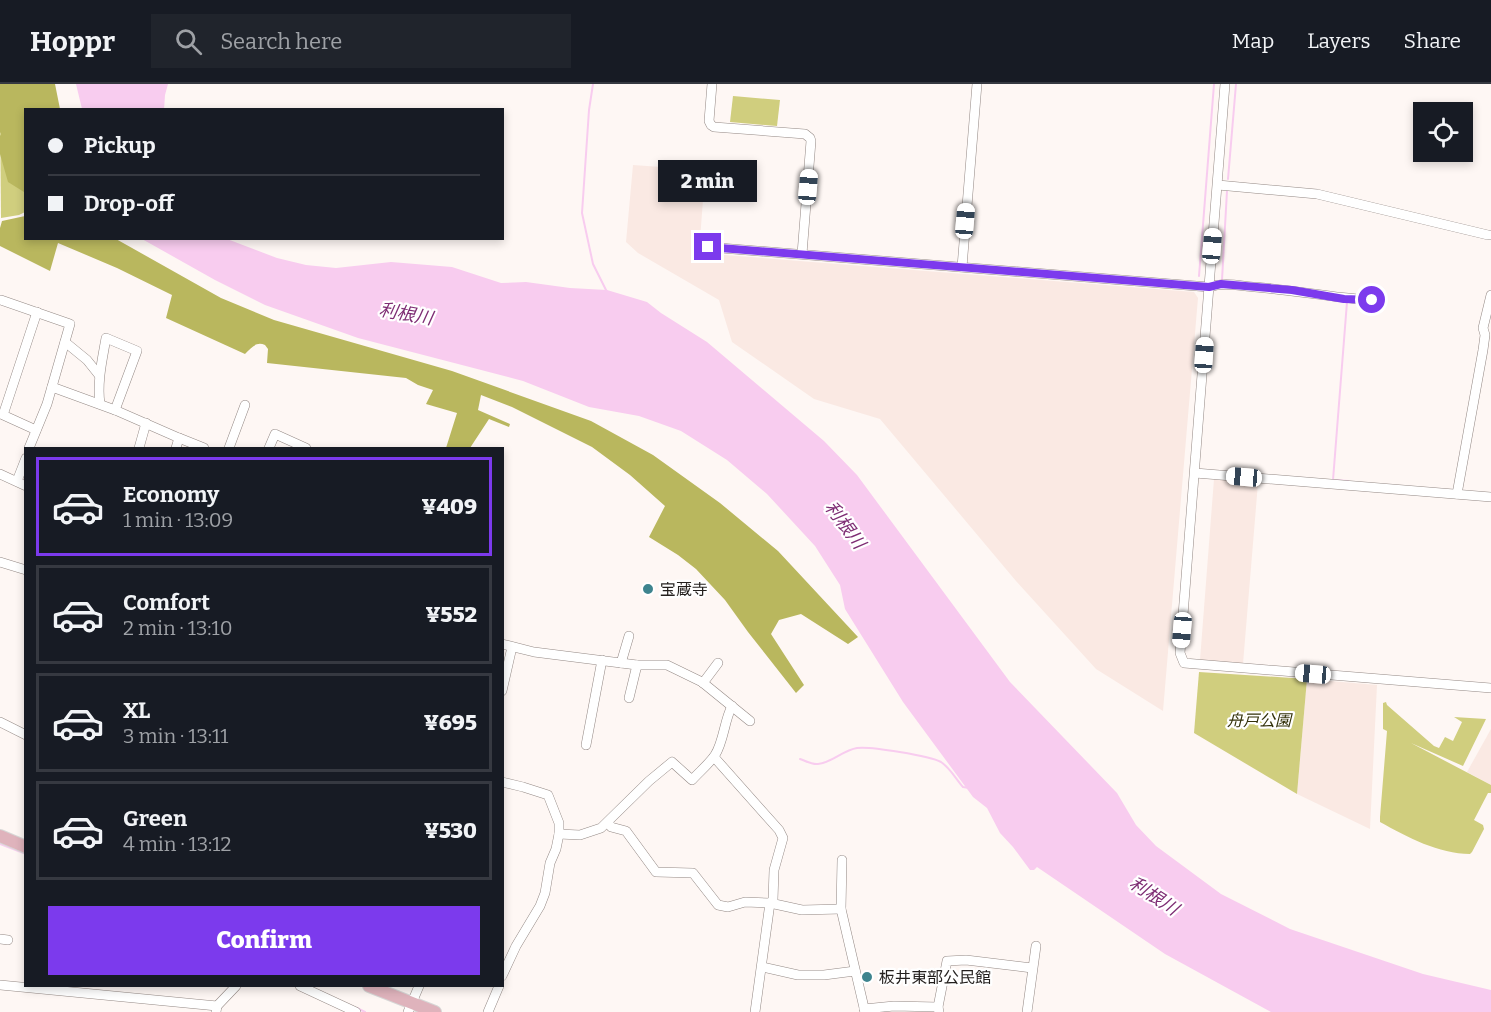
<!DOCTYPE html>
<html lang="en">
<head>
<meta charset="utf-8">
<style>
	:root { --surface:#171b24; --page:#20242c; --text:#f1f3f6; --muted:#9ea1a6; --line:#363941; --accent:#7c3aed }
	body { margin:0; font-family:Bitter,"Noto Sans JP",serif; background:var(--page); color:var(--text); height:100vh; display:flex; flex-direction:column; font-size:22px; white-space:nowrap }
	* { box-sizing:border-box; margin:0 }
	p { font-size:20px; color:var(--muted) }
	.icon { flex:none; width:33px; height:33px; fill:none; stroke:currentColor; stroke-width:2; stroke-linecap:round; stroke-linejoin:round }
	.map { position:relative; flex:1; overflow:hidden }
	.details { position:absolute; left:24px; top:363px; width:480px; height:540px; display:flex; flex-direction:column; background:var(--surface); border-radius:0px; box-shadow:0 3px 9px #0003 }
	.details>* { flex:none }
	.top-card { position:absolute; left:24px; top:24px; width:480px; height:132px; border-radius:0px; box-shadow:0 3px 9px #0003; display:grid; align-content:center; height:132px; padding:0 24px; background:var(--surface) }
	.tools { position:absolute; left:1413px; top:18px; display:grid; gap:12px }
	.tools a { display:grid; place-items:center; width:60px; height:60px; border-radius:0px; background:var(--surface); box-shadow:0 3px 9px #0003; font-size:30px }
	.end { position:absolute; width:27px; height:27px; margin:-14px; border:8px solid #7c3aed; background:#fff; box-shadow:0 0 0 3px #fff }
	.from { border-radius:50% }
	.bubble { position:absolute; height:42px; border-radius:0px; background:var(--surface); box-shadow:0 3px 9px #0003; font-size:20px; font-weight:800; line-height:42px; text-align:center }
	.car { position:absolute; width:18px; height:36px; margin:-18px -9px; border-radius:8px; box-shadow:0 0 4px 2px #0007; background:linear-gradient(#fff 24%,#345 0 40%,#fff 0 76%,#345 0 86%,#fff 0) }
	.top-card b { display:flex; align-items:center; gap:21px; height:57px; font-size:22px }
	.top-card b+b { border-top:2px solid var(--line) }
	.top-card i { width:15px; height:15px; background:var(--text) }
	ul { padding:10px 0 0; list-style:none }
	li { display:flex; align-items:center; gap:18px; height:99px; margin:0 12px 9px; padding:0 12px; border:3px solid var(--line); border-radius:0px }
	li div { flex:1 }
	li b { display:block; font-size:22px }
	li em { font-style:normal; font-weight:800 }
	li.on { border-color:var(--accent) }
	li>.icon { width:54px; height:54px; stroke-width:1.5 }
	.button { display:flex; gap:12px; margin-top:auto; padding:12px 24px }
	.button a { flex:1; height:69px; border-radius:0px; background:var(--accent); color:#fff; font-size:24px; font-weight:800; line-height:69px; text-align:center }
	header { display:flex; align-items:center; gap:36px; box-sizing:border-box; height:84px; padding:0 30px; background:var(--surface); border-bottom:2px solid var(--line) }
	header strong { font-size:28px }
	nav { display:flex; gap:33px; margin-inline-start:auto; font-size:21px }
	.search { width:420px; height:54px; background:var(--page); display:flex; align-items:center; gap:15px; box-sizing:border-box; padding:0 21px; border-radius:0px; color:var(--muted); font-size:22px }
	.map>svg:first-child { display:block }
</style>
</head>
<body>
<header>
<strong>Hoppr</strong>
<div class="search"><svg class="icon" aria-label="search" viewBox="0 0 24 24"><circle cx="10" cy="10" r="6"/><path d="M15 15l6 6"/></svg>Search here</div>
<nav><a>Map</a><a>Layers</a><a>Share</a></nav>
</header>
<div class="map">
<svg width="1491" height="928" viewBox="0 0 1491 928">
	<rect width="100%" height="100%" fill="#fef7f4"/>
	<g fill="#fae9e3">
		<path d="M 633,81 L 703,86 L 705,89 L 699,169 L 1194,208 L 1198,214 L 1163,627 L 1096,585 L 1016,497 L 880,335 L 814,315 L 732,258 L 719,216 L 638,169 L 626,158 Z"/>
		<path d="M 1214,395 L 1258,399 L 1243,580 L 1200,576 Z"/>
		<path d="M 1307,595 L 1377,601 L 1370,745 L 1297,710 Z"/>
		<path d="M 1491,645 L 1491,701 L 1467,688 Z"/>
	</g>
	<g fill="#d0ce7e">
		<path d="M 733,12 L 780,16 L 777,42 L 730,38 Z"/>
		<path d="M 0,20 L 26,80 L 25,128 L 19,131 L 1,134 Z"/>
		<path d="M 1199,588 L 1307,595 L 1297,710 L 1194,649 Z"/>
		<path d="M 1386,618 L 1387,621 L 1434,662 L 1439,664 L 1445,653 L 1453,657 L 1462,638 L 1454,633 L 1486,635 L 1463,682 L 1411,659 L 1491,701 L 1491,709 L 1488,709 L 1474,736 L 1483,741 L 1484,745 L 1472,768 L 1470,770 C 1439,770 1407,753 1380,738 L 1380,733 L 1387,647 L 1383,645 L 1383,619 Z"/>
	</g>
	<g fill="#b9b75e">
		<path d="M 0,0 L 55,0 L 60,25 L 26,26 L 26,107 L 24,108 L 8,98 L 0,70 L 0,52 L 1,50 L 0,48 Z"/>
		<path d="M 25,132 L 26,154 L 116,155 L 221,214 L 274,236 L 452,287 L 591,337 L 653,371 L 720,419 L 778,467 L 858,553 L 848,560 L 801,530 L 779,536 L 771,550 L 804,601 L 796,609 L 748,548 L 725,516 L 696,485 L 678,471 L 649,453 L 665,422 L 630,391 L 592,363 L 512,323 L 481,311 L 478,326 L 510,340 L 509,343 L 489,335 L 470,364 L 446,364 L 457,329 L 426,320 L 433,306 L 418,301 L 406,294 L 267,279 L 268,265 L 265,261 C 256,257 251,264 245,270 L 166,234 L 172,211 L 117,184 L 58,159 L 50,187 L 0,162 L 0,144 L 2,137 Z"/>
	</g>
	<g fill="#f8ccef">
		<path d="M 76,0 L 168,0 L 165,11 L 164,26 L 82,25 Z"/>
		<path d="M 142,155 L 227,155 L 277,174 L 306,181 L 336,184 L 391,178 L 452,183 L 501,199 L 526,198 L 570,204 L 607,206 L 647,218 L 661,229 L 707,258 L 824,357 L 857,391 L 1010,598 L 1117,709 L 1136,741 L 1156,762 L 1221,810 L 1290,845 L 1423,890 L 1491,906 L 1491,928 L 1271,928 L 1165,870 L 1037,783 L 1034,786 L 1030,786 L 1013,763 L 1000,749 L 987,724 L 973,713 L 903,618 L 845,525 L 840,501 L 815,462 L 767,410 L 727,376 L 681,347 L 639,332 L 589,323 L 523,297 L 358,254 L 265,221 L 215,196 Z"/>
	</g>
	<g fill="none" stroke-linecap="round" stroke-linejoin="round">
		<g stroke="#f8ccef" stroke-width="2">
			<path d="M 593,0 L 589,26 L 582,129 L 593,180 L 607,208"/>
			<path d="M 1228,95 L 1236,0"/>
			<path d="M 1199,192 L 1214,0"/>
			<path d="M 1222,196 L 1227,107"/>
			<path d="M 1347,218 L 1333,396 L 1348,397"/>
			<path d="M 800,675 C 806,677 812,681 818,680 C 832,679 843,666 857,664 C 870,662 930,672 941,678 C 950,684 956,695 963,703 L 969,704"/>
			<path d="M 0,760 L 26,770"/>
			<path d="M 357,924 L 365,928"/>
		</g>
		<defs>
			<g id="minor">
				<path d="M 712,0 L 709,37 L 711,41 L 714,43 L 805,50 L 810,54 L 811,57 L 802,170"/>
				<path d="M 1225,0 L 1180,569 L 1184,579 L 1491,604"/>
				<path d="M 1218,101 L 1317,110 L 1488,151 L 1491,151"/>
				<path d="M 708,163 L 1209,203 C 1224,198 1240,202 1255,203 C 1294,206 1333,214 1372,216"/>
				<path d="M 962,183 L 977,0"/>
				<path d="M 1,216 L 70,240 L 47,320 L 29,364"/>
				<path d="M 65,258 L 87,276 L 99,291"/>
				<path d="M 52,303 L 115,326 L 179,354"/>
				<path d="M 100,320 C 97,298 102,277 106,254 L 137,267 L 115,326"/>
				<path d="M 36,346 L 3,331 L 37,228"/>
				<path d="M 139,364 L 146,339"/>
				<path d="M 176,364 L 179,354 L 204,364"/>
				<path d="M 229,364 L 245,321"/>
				<path d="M 269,364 L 275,350 L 306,364"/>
				<path d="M 1195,389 L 1491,413"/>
				<path d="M 0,390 L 26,402"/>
				<path d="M 17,397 L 26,374"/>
				<path d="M 1457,410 L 1483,266 L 1485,251 L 1483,244 L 1491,211"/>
				<path d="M 0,478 L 26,486"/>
				<path d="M 502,560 L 534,568 L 621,579 L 637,581 L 667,581 L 702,598 L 750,637"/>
				<path d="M 621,579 L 629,552"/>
				<path d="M 703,599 L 718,579"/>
				<path d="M 502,607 L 512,563"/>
				<path d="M 629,614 L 637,581"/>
				<path d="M 0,638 L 26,651"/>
				<path d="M 586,661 L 602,576"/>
				<path d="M 714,673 L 779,746 L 783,754 L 774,786 L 773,816 L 770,819 L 755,928"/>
				<path d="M 502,698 L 523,703 L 548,711 L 559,739 L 559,750 L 556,765 L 550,779 L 545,809 L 540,822 L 516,862 L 502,892"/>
				<path d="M 608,738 L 611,743 L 626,747 L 656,788 L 693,789 L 718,821 L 728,823 L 745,818 L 770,819 L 802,826 L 841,825"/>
				<path d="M 559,750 L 580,751 L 601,744 L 649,697 L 672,678 L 692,696 C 699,688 709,680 715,671 C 724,657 724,637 732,622"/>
				<path d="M 842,776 L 841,825 L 865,928"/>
				<path d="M 0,855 L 8,856"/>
				<path d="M 762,883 L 798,891 L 824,891 L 855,887"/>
				<path d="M 0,901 L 217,922"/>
				<path d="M 300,902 L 356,928"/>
				<path d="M 864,925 L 894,922 L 938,923"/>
				<path d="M 216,928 L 217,922 L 236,902"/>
				<path d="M 408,928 L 419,902"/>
				<path d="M 488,928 L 499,902"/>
				<path d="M 939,928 L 938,923 L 947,877 L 966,876 L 1032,884"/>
				<path d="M 1027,928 L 1036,862"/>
			</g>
			<g id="major">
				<path d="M 0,752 L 26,763"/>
				<path d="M 369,902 L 435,928"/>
			</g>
		</defs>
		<use href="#minor" stroke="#948985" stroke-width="10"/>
		<use href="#major" stroke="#d7d7d6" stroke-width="14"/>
		<use href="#minor" stroke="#fff" stroke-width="9"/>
		<use href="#major" stroke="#dfb3bc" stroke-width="12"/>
	</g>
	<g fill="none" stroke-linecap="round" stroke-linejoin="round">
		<path stroke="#7c3aed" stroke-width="8" d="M 708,163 L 1209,203 L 1221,200 L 1292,206 L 1344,215 L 1372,216"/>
	</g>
	<g fill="#3e848e" stroke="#fff" stroke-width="2">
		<circle cx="648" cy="505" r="6"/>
		<circle cx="867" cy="893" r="6"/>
	</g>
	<g text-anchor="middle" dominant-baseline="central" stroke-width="4.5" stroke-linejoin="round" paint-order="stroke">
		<g font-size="16" fill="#231f1d" stroke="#fff" text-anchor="start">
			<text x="660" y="505">宝蔵寺</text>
			<text x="879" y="893">板井東部公民館</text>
		</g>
		<g font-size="16" font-style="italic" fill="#323009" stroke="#fff">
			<text x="1259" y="636">舟戸公園</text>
		</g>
		<g font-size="18" font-style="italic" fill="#7e2d74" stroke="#fff">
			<text transform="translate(406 230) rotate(10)">利根川</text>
			<text transform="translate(845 441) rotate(53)">利根川</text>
			<text transform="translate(1154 812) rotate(33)">利根川</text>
		</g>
	</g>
</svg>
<div class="tools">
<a><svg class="icon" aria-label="locate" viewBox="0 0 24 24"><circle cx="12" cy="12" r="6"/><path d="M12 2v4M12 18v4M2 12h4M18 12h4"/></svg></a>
</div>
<i class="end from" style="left:1372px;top:216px"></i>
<i class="end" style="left:708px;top:163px"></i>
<div class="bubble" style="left:658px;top:76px;width:99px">2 min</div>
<i class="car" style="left:808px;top:103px;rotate:5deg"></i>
<i class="car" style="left:965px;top:137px;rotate:5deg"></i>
<i class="car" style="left:1212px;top:162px;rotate:5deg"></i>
<i class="car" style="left:1204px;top:271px;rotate:4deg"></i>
<i class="car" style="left:1244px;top:393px;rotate:275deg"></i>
<i class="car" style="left:1182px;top:546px;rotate:185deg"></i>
<i class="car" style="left:1313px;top:590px;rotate:275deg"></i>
<div class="top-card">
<b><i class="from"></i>Pickup</b>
<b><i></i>Drop-off</b>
</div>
<section class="details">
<ul>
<li class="on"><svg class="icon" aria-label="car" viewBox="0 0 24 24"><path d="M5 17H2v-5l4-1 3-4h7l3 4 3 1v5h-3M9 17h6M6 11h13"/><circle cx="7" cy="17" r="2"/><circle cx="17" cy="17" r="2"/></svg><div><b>Economy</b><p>1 min · 13:09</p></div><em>¥409</em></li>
<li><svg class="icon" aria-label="car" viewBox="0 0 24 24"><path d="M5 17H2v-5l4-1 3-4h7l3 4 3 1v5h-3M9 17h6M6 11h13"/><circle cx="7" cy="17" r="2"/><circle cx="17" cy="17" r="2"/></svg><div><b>Comfort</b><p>2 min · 13:10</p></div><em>¥552</em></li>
<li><svg class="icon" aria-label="car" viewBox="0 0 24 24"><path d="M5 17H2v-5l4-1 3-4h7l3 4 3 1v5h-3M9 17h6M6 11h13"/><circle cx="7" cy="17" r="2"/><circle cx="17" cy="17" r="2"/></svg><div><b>XL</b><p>3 min · 13:11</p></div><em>¥695</em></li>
<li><svg class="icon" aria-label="car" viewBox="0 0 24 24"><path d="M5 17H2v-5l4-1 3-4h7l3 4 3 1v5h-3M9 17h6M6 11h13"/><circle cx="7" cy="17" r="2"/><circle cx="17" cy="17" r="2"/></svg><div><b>Green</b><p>4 min · 13:12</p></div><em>¥530</em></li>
</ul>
<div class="button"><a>Confirm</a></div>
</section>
</div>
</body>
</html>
